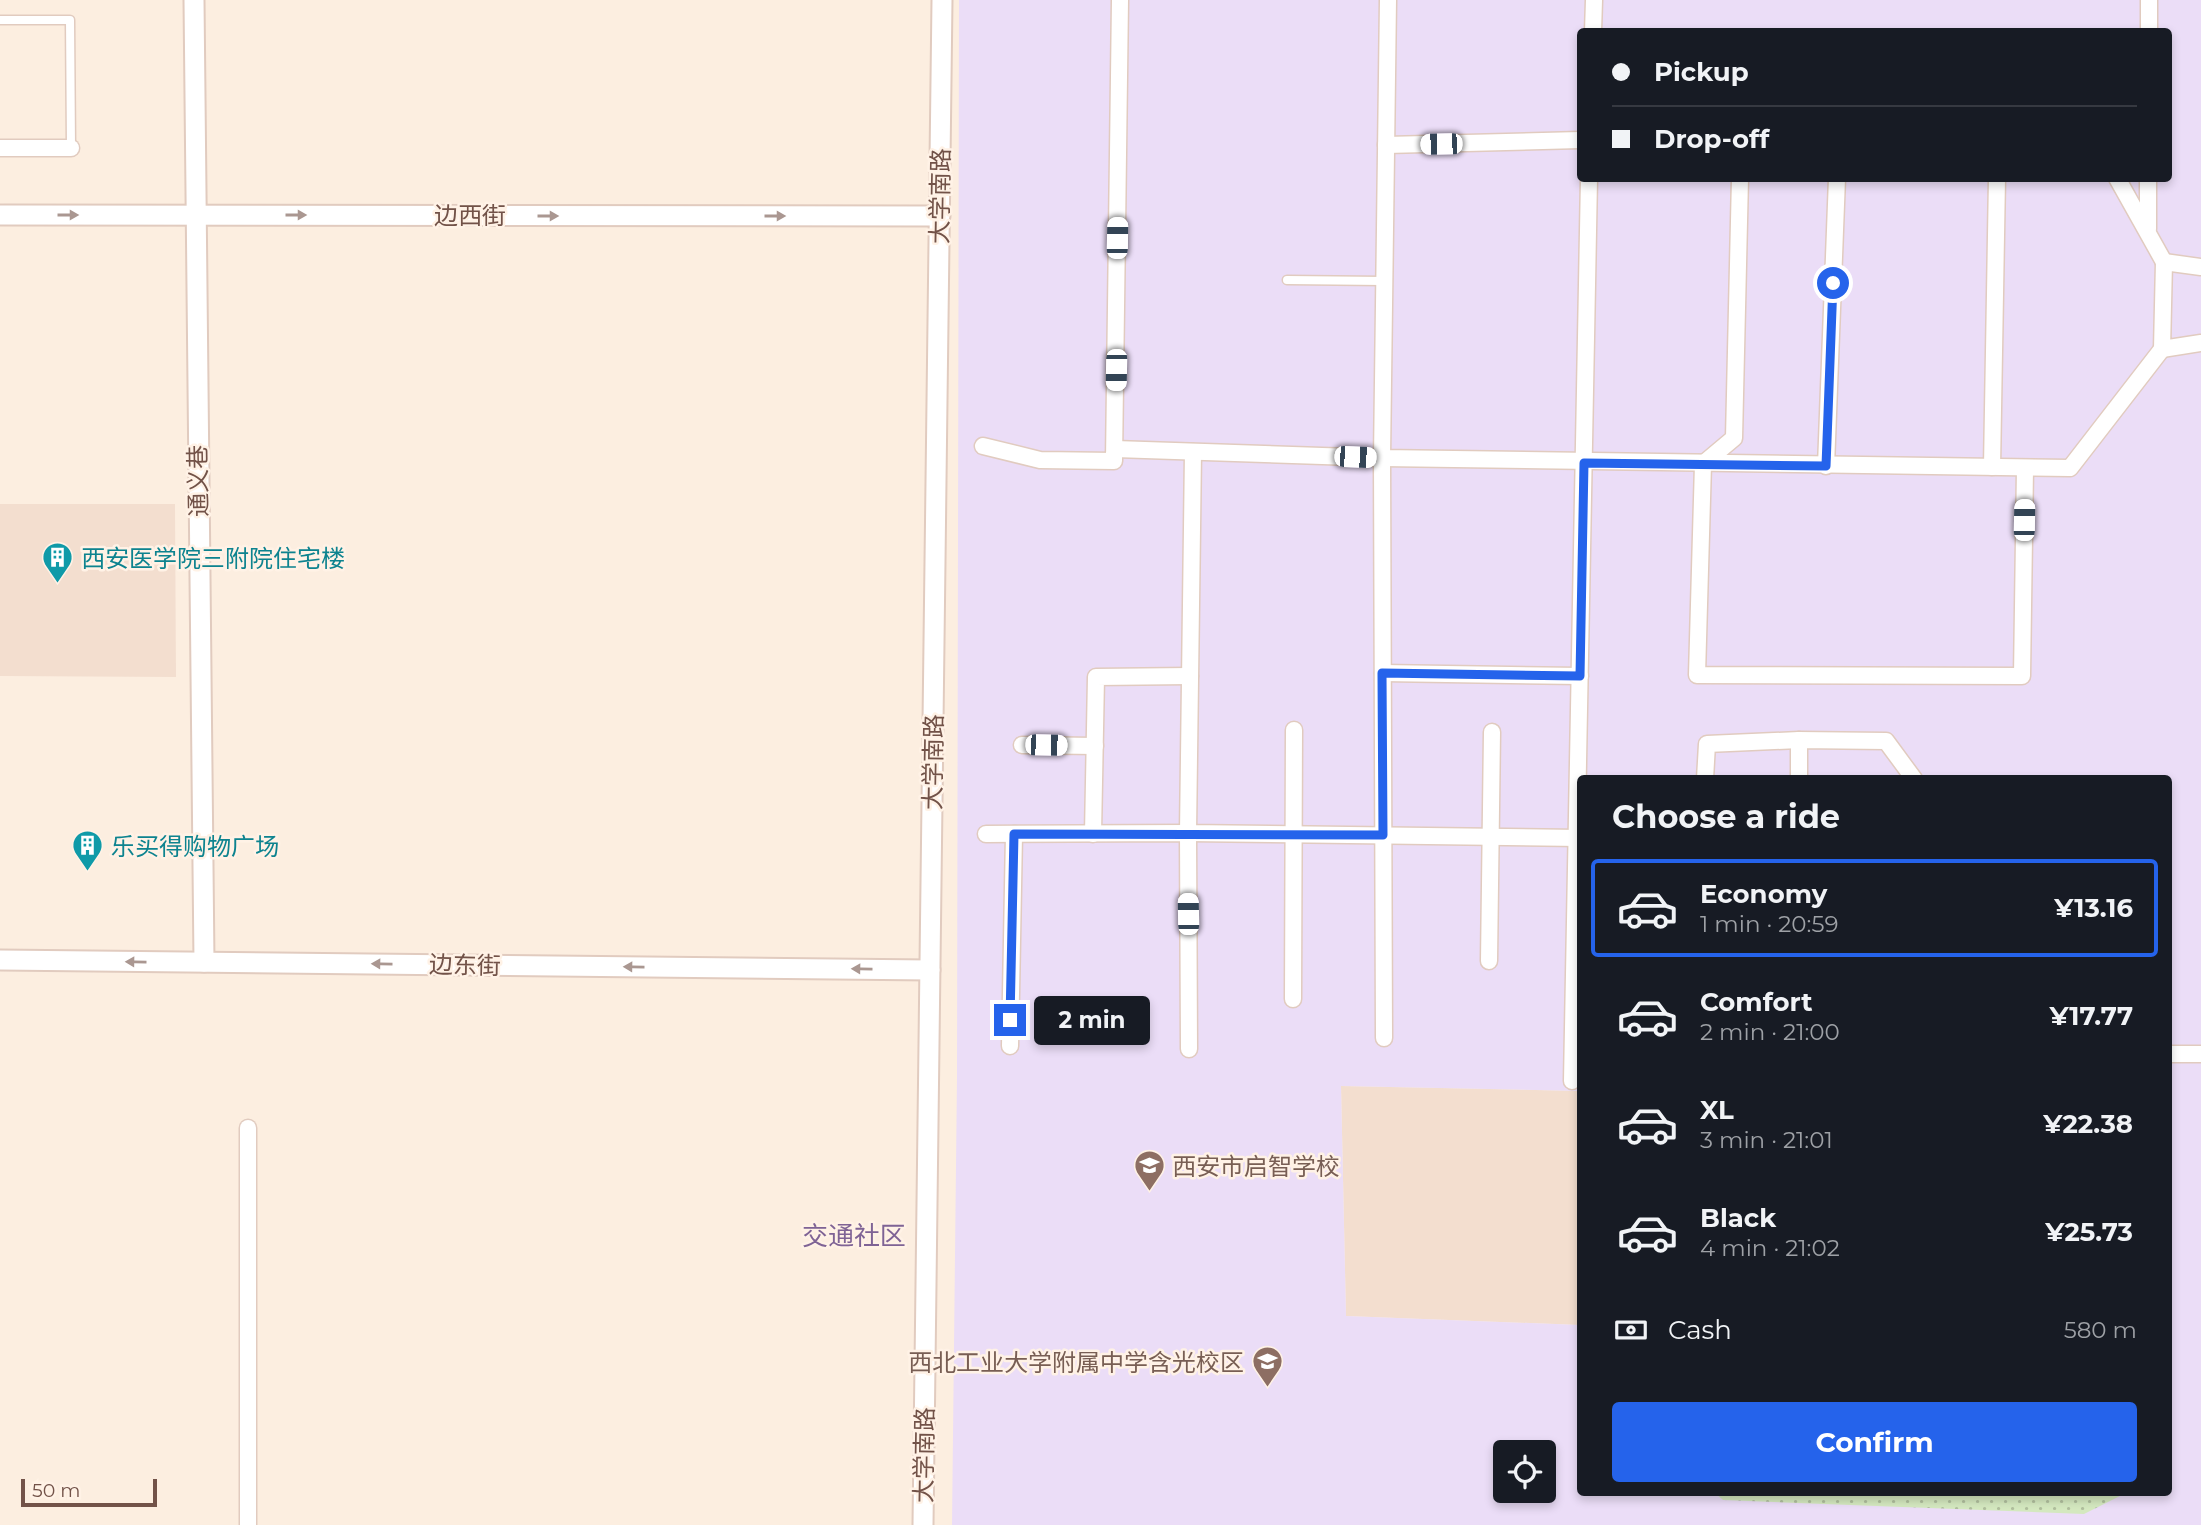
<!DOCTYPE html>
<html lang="en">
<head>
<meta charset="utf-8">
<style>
	:root { --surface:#171b24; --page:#242831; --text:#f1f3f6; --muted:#9ea1a6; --line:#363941; --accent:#2563eb }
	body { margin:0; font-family:Montserrat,"Noto Sans SC",sans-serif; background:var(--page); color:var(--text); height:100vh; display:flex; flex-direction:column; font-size:26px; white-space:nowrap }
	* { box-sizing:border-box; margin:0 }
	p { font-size:23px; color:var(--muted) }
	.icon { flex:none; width:38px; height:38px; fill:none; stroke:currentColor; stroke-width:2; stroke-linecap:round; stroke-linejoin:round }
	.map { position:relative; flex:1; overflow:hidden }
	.sheet { position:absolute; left:1577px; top:775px; width:595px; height:721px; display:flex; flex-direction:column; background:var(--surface); border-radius:7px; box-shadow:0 4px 10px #0003 }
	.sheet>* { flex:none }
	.top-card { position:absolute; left:1577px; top:28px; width:595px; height:154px; border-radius:7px; box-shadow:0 4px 10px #0003; display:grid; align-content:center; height:154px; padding:0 35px; background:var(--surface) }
	.tools { position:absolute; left:1493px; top:1440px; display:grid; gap:14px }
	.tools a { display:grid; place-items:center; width:63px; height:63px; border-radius:7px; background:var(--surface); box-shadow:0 4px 10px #0003; font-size:35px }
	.scale { position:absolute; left:21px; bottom:18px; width:136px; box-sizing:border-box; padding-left:7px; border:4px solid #725248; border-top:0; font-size:19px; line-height:24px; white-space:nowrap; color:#725248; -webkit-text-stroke:5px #fff2e6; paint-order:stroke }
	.end { position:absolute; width:32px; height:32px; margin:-16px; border:9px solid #2563eb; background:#fff; box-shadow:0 0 0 4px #fff }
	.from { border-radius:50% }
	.bubble { position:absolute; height:49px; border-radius:7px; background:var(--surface); box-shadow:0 4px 10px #0003; font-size:23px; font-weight:700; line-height:49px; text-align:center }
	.car { position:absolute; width:21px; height:42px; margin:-21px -10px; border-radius:9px; box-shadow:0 0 5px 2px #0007; background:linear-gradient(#fff 24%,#345 0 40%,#fff 0 76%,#345 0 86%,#fff 0) }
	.top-card b { display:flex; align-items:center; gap:24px; height:66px; font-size:26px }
	.top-card b+b { border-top:2px solid var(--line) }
	.top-card i { width:18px; height:18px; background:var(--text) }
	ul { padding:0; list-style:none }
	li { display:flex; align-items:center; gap:21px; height:98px; margin:0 14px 10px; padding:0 21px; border:4px solid transparent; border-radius:7px }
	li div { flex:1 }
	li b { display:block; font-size:26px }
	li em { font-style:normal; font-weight:700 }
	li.selected { border-color:var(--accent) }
	li>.icon { width:63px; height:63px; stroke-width:1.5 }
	h2 { padding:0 35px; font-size:32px; line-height:84px }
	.pay { display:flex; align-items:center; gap:18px; height:77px; padding:0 35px; font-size:26px }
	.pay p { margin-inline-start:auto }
	.cta { display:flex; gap:14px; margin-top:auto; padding:14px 35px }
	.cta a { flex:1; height:80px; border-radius:7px; background:var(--accent); color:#fff; font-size:28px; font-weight:700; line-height:80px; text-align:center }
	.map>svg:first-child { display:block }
</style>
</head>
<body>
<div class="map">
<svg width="2201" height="1525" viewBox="0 0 2201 1525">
	<defs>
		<pattern id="grass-dots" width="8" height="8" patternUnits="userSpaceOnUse" patternTransform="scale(1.75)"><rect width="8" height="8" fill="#d4e8bf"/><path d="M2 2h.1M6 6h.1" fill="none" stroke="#b0bf9d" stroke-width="1.8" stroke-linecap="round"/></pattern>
	</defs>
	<rect width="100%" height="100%" fill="#fceee0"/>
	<g fill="#f3decf">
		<path d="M 0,504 L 175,504 L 176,677 L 0,676 Z"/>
		<path d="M 1341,1086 L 1580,1091 L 1580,1325 L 1346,1316 Z"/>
	</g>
	<path fill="#ebddf7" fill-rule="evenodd" d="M 959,0 L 2201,0 L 2201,1525 L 952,1525 L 957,1077 ZM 1580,32 L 2168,32 L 2168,178 L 1580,178 ZM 1580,779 L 2168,779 L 2168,1493 L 1580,1493 L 1580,1325 L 1346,1316 L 1341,1086 L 1580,1091 ZM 1505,1452 L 1544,1452 L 1544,1491 L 1505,1491 Z"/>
	<path fill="url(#grass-dots)" d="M 1715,1493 L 2126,1493 L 2084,1514 L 1723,1500 Z"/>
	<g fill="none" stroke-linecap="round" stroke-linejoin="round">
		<defs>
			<g id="service">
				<path d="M 0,20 L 70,20 L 71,148"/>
				<path d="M 1287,280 L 1384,281"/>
			</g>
			<g id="minor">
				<path d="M 1388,0 L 1382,458 L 2070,468 L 2162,349"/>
				<path d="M 1593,32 L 1594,0"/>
				<path d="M 2149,32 L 2149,0"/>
				<path d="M 1386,145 L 1580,140"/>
				<path d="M 0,148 L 71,148"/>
				<path d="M 1740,178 L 1734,438 L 1703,464 L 1697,675 L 2022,676 L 2025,468"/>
				<path d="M 2117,178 L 2164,262"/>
				<path d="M 2148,229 L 2148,178"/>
				<path d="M 2201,267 L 2164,262 L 2162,349 L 2201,343"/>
				<path d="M 983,446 L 1040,460 L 1114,461 L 1120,0"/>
				<path d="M 1115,449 L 1382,458 L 1384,1038"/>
				<path d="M 1193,452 L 1188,833 L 1580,838"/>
				<path d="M 1826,466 L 1837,178"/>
				<path d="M 1992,467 L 1997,178"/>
				<path d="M 1383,673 L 1580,676"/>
				<path d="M 1022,745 L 1095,746"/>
				<path d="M 1705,779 L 1707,744 L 1799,740 L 1886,741 L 1914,779"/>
				<path d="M 1799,779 L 1799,740"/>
				<path d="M 986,834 L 1188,833 L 1189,1049"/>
				<path d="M 1093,834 L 1096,677 L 1190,676"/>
				<path d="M 1489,961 L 1492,732"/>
				<path d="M 1293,999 L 1294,730"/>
				<path d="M 1010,1046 L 1014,834"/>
				<path d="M 2168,1054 L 2201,1054"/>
				<path d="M 1572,1081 L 1589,178"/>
				<path d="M 248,1525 L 248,1128"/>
			</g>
			<g id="tertiary">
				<path d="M 194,0 L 204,962"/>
				<path d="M 0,215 L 940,216"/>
				<path d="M 0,960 L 930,970"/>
				<path d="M 923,1525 L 942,0"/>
			</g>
		</defs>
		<use href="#service" stroke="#e1cbbf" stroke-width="11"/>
		<use href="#minor" stroke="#e1cbbf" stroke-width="19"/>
		<use href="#tertiary" stroke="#e1cbbf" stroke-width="23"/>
		<use href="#service" stroke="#fff" stroke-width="8"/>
		<use href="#minor" stroke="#fff" stroke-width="16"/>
		<use href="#tertiary" stroke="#fff" stroke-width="19"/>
	</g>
	<defs><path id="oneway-solid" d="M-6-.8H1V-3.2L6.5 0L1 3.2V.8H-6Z" transform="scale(1.75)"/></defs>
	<g fill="#aa9791">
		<use href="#oneway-solid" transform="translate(68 215)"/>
		<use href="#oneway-solid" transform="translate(296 215)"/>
		<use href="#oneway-solid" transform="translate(548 216)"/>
		<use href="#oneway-solid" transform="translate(775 216)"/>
		<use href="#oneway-solid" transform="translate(136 962) rotate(-179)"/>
		<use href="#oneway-solid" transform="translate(382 964) rotate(-179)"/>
		<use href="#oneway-solid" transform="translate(634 967) rotate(-179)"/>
		<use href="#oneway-solid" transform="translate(862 969) rotate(-179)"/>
	</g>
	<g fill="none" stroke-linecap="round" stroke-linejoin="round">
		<path stroke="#2563eb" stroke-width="9" d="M 1010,1020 L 1014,834 L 1383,835 L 1382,673 L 1580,676 L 1584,463 L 1826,466 L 1833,283"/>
	</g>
	<defs>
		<symbol id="building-pin" viewBox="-11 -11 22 30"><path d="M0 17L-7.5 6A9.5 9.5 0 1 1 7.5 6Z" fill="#0f9aa8" stroke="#fff2e6"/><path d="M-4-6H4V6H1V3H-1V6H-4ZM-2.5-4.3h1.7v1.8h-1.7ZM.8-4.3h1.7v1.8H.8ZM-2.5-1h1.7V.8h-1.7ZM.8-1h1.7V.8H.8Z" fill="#fff"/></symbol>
		<symbol id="school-pin" viewBox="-11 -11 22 30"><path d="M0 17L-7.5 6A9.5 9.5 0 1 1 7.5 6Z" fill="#8d6e63" stroke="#fff2e6"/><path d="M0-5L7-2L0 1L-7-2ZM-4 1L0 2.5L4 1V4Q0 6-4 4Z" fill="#fff"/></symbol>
	</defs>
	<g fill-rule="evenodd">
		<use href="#building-pin" x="40" y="540" width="35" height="47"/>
		<use href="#building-pin" x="70" y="828" width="35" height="47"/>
		<use href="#school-pin" x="1132" y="1148" width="35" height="47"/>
		<use href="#school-pin" x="1250" y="1344" width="35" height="47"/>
	</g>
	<g text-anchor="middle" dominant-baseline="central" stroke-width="5" stroke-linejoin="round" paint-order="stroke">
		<g font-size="24" fill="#725248" stroke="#fff2e6">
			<text transform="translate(940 196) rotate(-89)">大学南路</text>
			<text x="470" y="215">边西街</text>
			<text transform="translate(198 481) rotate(-91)">通义巷</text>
			<text transform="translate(933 762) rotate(-89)">大学南路</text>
			<text transform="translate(465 965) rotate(1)">边东街</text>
			<text transform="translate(924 1455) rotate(-89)">大学南路</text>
		</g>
		<g font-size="24" fill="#0d838f" stroke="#fff2e6" text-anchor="start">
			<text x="81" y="558">西安医学院三附院住宅楼</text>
			<text x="111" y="846">乐买得购物广场</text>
		</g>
		<g font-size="24" fill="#785e54" stroke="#fff2e6" text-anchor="start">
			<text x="1172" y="1166">西安市启智学校</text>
			<text x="1244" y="1362" text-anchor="end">西北工业大学附属中学含光校区</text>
		</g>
		<g font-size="26" fill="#7f6395" stroke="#fff2e6">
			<text x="854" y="1236">交通社区</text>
		</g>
	</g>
</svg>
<div class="tools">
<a><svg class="icon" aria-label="locate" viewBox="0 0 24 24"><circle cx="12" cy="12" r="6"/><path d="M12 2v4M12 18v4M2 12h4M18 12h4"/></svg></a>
</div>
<div class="scale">50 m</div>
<i class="end from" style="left:1833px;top:283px"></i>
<i class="end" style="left:1010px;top:1020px"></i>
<div class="bubble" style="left:1034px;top:996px;width:116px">2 min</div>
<i class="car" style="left:1441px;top:144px;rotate:269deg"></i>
<i class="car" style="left:1117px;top:238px;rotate:1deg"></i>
<i class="car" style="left:1116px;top:370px;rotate:181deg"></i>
<i class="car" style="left:1355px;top:457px;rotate:92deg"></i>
<i class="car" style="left:2024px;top:520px;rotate:1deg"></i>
<i class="car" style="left:1046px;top:745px;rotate:91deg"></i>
<i class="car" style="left:1188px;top:914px;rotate:359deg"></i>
<div class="top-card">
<b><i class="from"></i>Pickup</b>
<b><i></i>Drop-off</b>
</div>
<section class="sheet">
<h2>Choose a ride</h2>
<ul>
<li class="selected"><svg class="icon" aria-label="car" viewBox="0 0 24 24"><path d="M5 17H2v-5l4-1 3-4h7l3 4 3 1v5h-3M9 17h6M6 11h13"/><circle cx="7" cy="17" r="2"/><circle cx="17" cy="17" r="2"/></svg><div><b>Economy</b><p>1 min · 20:59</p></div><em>¥13.16</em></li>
<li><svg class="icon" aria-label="car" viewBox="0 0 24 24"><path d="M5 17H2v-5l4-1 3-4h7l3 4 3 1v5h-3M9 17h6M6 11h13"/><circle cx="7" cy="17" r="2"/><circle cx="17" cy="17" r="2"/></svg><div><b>Comfort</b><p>2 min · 21:00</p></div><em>¥17.77</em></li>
<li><svg class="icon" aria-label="car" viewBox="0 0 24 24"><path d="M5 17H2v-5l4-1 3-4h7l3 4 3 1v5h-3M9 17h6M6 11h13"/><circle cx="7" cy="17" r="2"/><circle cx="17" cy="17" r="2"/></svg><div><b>XL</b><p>3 min · 21:01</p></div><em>¥22.38</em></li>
<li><svg class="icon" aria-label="car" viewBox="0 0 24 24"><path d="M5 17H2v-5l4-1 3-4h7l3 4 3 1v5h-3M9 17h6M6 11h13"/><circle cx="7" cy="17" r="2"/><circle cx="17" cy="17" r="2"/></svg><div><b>Black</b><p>4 min · 21:02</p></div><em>¥25.73</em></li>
</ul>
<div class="pay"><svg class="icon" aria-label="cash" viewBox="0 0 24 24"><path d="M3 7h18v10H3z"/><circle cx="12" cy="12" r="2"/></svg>Cash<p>580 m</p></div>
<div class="cta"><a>Confirm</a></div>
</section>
</div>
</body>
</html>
